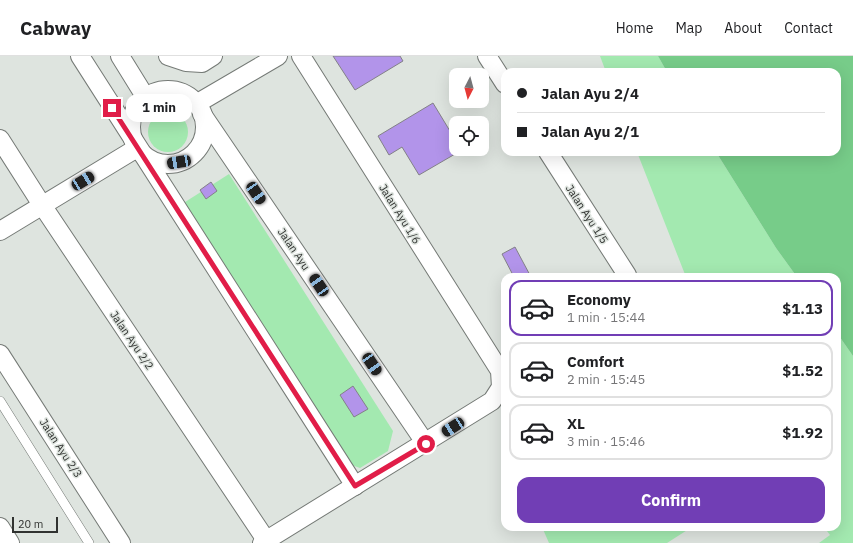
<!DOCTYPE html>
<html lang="en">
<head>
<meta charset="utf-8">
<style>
	:root { --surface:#fff; --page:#f6f6f6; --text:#202124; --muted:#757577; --line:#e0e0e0; --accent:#713eb5 }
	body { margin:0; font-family:"IBM Plex Sans",sans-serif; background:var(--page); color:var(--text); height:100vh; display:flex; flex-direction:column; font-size:15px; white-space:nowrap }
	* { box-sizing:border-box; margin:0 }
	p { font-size:13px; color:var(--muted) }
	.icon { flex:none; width:22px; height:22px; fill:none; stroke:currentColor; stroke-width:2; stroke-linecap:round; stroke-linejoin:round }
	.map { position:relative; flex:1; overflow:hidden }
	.panel { position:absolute; left:501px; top:217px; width:340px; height:258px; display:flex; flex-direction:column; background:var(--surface); border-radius:12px; box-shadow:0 4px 16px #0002 }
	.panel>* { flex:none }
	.banner { position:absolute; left:501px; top:12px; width:340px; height:88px; border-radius:12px; box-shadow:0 4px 16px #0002; display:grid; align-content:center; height:88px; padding:0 16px; background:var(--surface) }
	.needle { width:26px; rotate:186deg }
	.buttons { position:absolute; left:449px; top:12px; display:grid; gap:8px }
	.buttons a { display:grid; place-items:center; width:40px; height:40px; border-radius:8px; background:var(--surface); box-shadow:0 4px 16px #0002; font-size:20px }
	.scale { position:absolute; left:12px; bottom:10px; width:46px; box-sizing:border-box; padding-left:4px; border:2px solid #303230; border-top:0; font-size:11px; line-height:14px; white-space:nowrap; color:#303230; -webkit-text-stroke:3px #dee4df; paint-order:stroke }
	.end { position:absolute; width:18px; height:18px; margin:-9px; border:5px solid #e11d48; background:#fff; box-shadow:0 0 0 2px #fff }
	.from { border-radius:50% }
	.bubble { position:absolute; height:28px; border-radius:12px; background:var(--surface); box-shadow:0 4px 16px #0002; font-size:13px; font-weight:800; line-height:28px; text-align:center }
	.car { position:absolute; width:12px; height:24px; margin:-12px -6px; border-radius:5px; box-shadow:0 0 3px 1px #0007; background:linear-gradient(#222 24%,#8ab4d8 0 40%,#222 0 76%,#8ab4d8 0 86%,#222 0) }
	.banner b { display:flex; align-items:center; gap:14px; height:38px; font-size:15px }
	.banner b+b { border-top:1px solid var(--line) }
	.banner i { width:10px; height:10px; background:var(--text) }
	ul { padding:7px 0 0; list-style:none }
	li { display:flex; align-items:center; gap:12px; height:56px; margin:0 8px 6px; padding:0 8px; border:2px solid var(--line); border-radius:12px }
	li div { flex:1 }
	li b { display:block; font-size:15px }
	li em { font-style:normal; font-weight:800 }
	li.current { border-color:var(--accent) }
	li>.icon { width:36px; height:36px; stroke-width:1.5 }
	.primary-button { display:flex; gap:8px; margin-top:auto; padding:8px 16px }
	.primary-button a { flex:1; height:46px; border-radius:12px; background:var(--accent); color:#fff; font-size:16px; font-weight:800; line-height:46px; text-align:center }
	header { display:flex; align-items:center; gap:24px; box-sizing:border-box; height:56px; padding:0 20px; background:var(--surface); border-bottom:1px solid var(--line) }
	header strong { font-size:19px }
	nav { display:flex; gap:22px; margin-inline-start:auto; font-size:14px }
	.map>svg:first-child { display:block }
</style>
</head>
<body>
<header>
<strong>Cabway</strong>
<nav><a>Home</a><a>Map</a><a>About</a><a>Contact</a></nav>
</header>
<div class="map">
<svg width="853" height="487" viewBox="0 0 853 487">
	<rect width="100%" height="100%" fill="#dee4df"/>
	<g fill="#a3e9b0">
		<path d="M 600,0 L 658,0 L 667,16 L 606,16 Z"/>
		<circle cx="168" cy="76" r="20"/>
		<path d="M 637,96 L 716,96 L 776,192 L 797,221 L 686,221 Z"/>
		<path d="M 229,118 L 393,375 L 388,395 L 360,412 L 346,407 L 182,148 Z"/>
		<path d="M 837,277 L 853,300 L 853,487 L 819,487 L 830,479 L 824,471 L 837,471 Z"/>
		<path d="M 542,471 L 692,471 L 667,487 L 549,487 Z"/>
	</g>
	<path fill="#77cc89" d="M 658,0 L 853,0 L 853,300 L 837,277 L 837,221 L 797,221 L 776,192 L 716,96 L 837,96 L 837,16 L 667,16 Z"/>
	<g fill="#b294ea" stroke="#838187">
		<path d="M 333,0 L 400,0 L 403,5 L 355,34 Z"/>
		<path d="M 433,47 L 456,85 L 456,93 L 462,94 L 419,119 L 402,91 L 389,99 L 378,80 Z"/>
		<path d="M 211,126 L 217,135 L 206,143 L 200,134 Z"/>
		<path d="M 515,191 L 531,221 L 514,221 L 502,198 Z"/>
		<path d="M 353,330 L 368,353 L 354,361 L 340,339 Z"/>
	</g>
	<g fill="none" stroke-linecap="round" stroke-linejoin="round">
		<defs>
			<path id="service" d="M 0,345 L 89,487"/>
			<g id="minor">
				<path d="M 80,0 L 355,430"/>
				<path d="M 120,0 L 146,42"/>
				<path d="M 168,0 L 186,6 L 202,7 L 213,0"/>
				<path d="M 487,0 L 505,28"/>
				<circle cx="168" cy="71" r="37"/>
				<path d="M 196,48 L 278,0"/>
				<path d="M 202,58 L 426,388"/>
				<path d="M 0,83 L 42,149 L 266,484"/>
				<path d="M 548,96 L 627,219"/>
				<path d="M 0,175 L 137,92"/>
				<path d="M 0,298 L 121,487"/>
				<path d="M 0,471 L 10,487"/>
				<path d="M 262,487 L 492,345 L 501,331 L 500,315 L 301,0"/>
			</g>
		</defs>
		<use href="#service" stroke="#757a76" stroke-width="10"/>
		<use href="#minor" stroke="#757a76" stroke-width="20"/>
		<use href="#service" stroke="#fff" stroke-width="9"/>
		<use href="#minor" stroke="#fff" stroke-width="18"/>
	</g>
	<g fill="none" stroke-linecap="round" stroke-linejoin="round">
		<path stroke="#e11d48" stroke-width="5" d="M 112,52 L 355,430 L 426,388"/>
	</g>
	<g text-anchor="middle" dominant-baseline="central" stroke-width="3" stroke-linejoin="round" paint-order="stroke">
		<g font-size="11" fill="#303230" stroke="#dee4df">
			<text transform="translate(400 158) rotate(58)">Jalan Ayu 1/6</text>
			<text transform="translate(587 158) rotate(57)">Jalan Ayu 1/5</text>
			<text transform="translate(294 193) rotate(56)">Jalan Ayu</text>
			<text transform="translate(132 284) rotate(56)">Jalan Ayu 2/2</text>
			<text transform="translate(61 392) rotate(57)">Jalan Ayu 2/3</text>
		</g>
	</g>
</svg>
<div class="buttons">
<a><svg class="needle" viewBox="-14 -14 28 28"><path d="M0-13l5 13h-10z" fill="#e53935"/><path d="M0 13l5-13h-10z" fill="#757577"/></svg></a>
<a><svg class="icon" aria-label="locate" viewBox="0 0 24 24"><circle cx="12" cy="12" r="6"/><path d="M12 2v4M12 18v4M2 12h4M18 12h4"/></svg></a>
</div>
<div class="scale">20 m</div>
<i class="end from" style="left:426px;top:388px"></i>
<i class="end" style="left:112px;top:52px"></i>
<div class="bubble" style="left:126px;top:38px;width:66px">1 min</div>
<i class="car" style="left:179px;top:106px;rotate:261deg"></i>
<i class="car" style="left:83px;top:125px;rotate:59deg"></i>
<i class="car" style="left:256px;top:137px;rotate:146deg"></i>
<i class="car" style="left:319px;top:229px;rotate:326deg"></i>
<i class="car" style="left:372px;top:308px;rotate:146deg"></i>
<i class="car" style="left:453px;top:371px;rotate:237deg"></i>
<div class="banner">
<b><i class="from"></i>Jalan Ayu 2/4</b>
<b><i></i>Jalan Ayu 2/1</b>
</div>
<section class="panel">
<ul>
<li class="current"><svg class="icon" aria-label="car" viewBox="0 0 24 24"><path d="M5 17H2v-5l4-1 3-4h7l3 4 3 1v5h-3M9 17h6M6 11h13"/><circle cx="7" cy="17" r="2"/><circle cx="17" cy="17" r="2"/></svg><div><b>Economy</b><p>1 min · 15:44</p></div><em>$1.13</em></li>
<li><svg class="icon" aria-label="car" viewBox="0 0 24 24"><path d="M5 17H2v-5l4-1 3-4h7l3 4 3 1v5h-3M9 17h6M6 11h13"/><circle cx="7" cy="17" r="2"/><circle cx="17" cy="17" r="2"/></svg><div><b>Comfort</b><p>2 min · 15:45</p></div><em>$1.52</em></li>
<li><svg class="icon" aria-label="car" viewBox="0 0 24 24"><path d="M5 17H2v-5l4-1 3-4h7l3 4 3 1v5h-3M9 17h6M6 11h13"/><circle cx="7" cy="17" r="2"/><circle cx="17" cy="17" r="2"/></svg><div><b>XL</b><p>3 min · 15:46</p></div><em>$1.92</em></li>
</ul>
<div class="primary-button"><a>Confirm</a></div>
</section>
</div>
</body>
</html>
